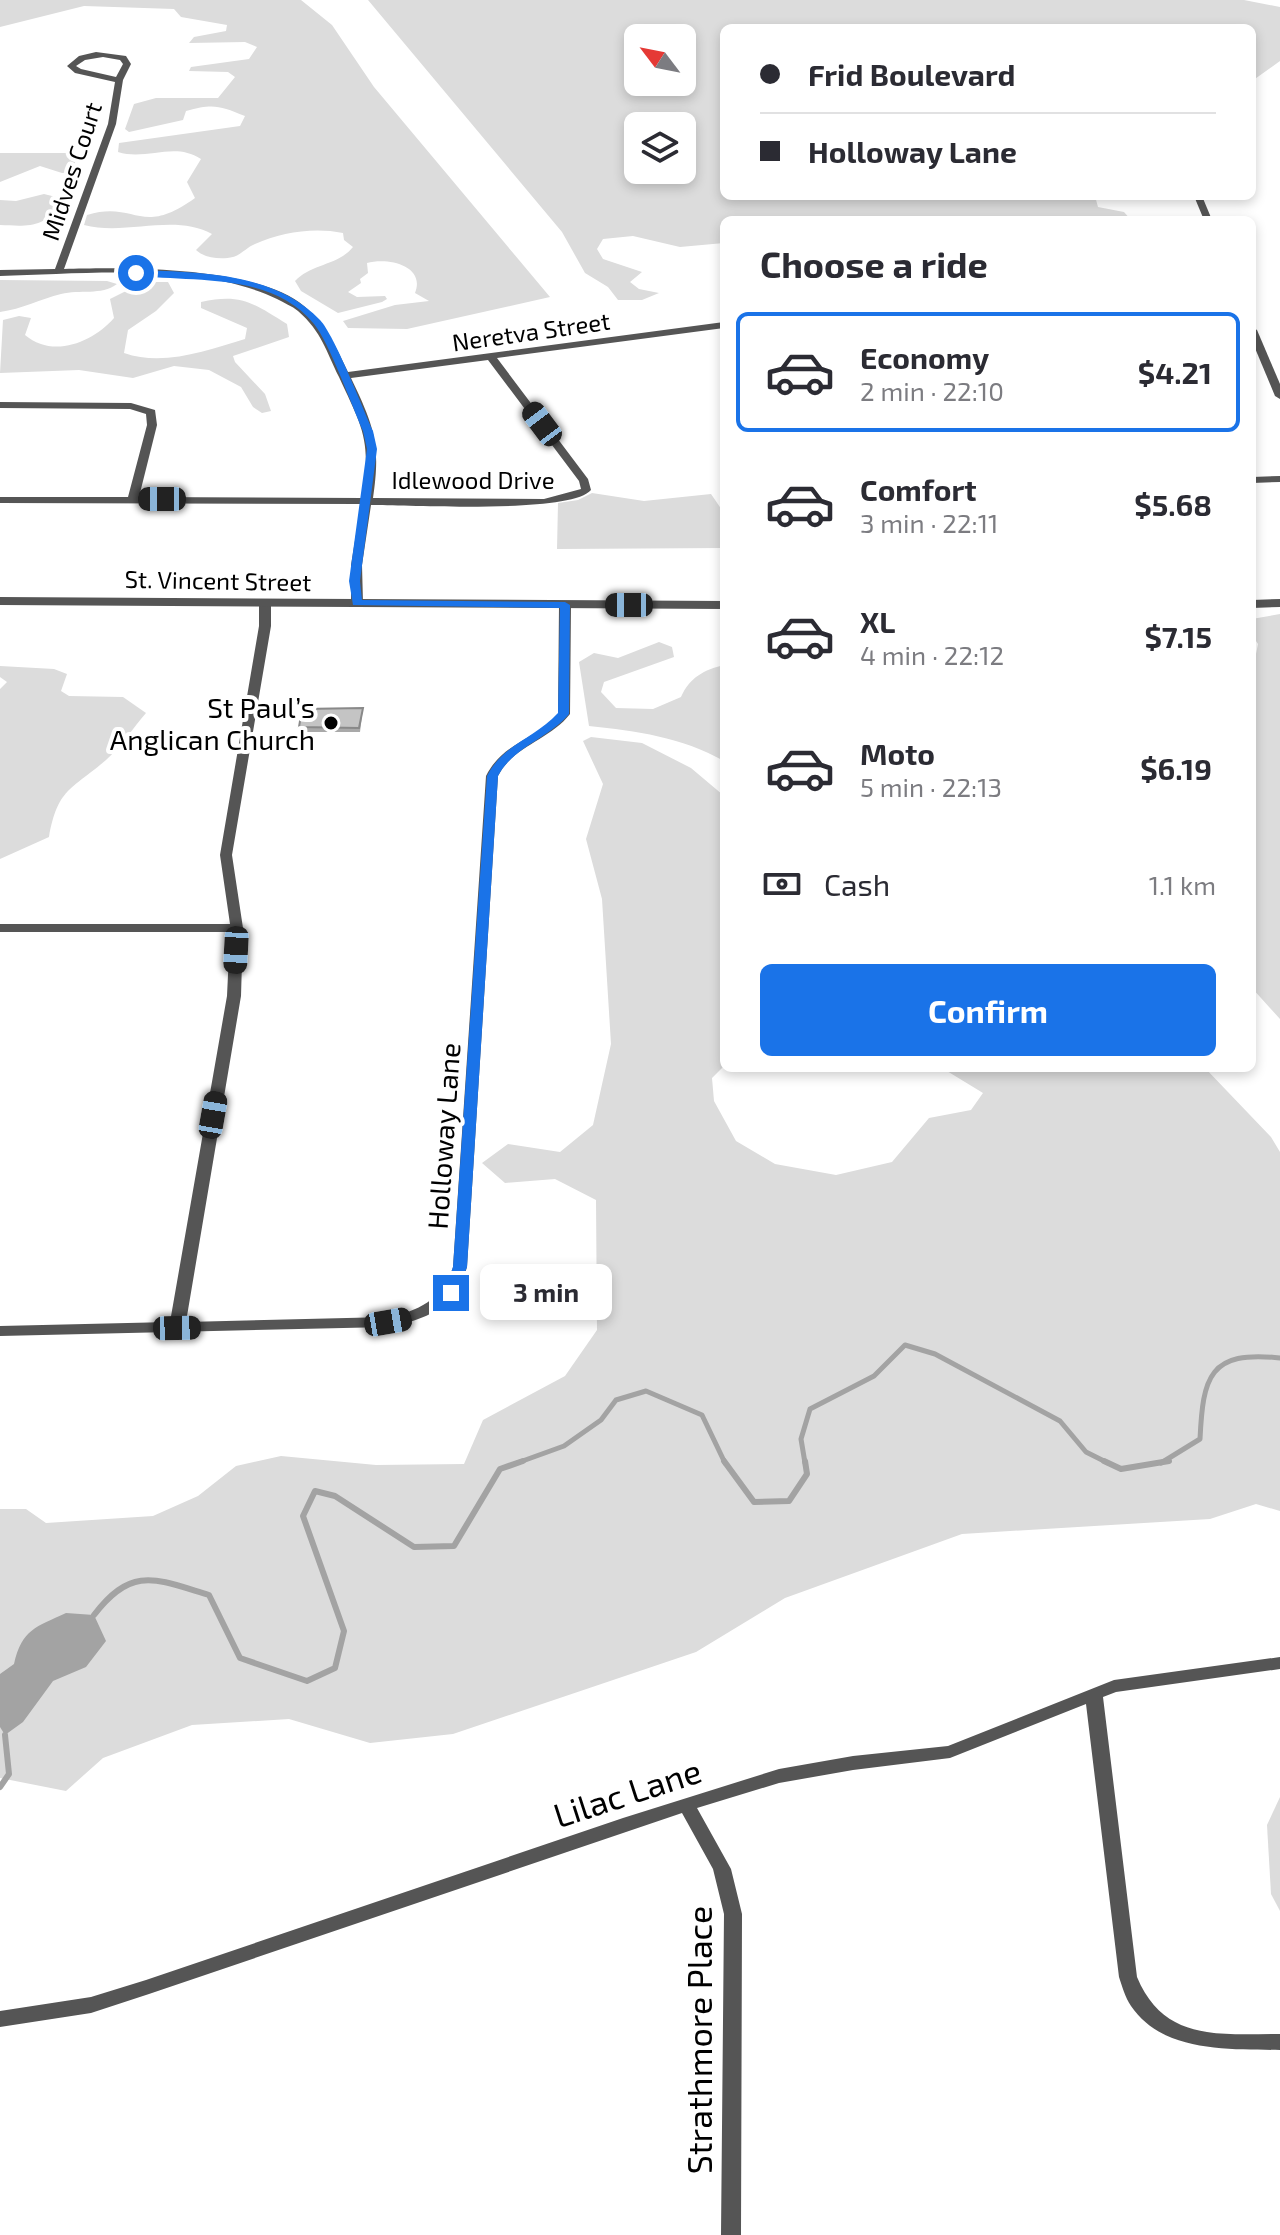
<!DOCTYPE html>
<html lang="en">
<head>
<meta charset="utf-8">
<style>
	:root { --surface:#fff; --page:#f2f2f3; --text:#2b2b33; --muted:#7c7c81; --line:#e1e1e2; --accent:#1a73e8 }
	body { margin:0; font-family:"Exo 2",sans-serif; background:var(--page); color:var(--text); height:100vh; display:flex; flex-direction:column; font-size:30px; white-space:nowrap }
	* { box-sizing:border-box; margin:0 }
	p { font-size:26px; color:var(--muted) }
	.icon { flex:none; width:44px; height:44px; fill:none; stroke:currentColor; stroke-width:2; stroke-linecap:round; stroke-linejoin:round }
	.map { position:relative; flex:1; overflow:hidden }
	.sheet { position:absolute; left:720px; top:216px; width:536px; height:856px; display:flex; flex-direction:column; background:var(--surface); border-radius:12px; box-shadow:0 4px 12px #0003 }
	.sheet>* { flex:none }
	.top-card { position:absolute; left:720px; top:24px; width:536px; height:176px; border-radius:12px; box-shadow:0 4px 12px #0003; display:grid; align-content:center; height:176px; padding:0 40px; background:var(--surface) }
	.needle { width:52px; rotate:302deg }
	.fabs { position:absolute; left:624px; top:24px; display:grid; gap:16px }
	.fabs a { display:grid; place-items:center; width:72px; height:72px; border-radius:12px; background:var(--surface); box-shadow:0 4px 12px #0003; font-size:40px }
	.end { position:absolute; width:36px; height:36px; margin:-18px; border:10px solid #1a73e8; background:#fff; box-shadow:0 0 0 4px #fff }
	.from { border-radius:50% }
	.bubble { position:absolute; height:56px; border-radius:12px; background:var(--surface); box-shadow:0 4px 12px #0003; font-size:26px; font-weight:700; line-height:56px; text-align:center }
	.car { position:absolute; width:24px; height:48px; margin:-24px -12px; border-radius:10px; box-shadow:0 0 6px 2px #0007; background:linear-gradient(#222 24%,#8ab4d8 0 40%,#222 0 76%,#8ab4d8 0 86%,#222 0) }
	.top-card b { display:flex; align-items:center; gap:28px; height:76px; font-size:30px }
	.top-card b+b { border-top:2px solid var(--line) }
	.top-card i { width:20px; height:20px; background:var(--text) }
	ul { padding:0; list-style:none }
	li { display:flex; align-items:center; gap:24px; height:120px; margin:0 16px 12px; padding:0 24px; border:4px solid transparent; border-radius:12px }
	li div { flex:1 }
	li b { display:block; font-size:30px }
	li em { font-style:normal; font-weight:700 }
	li.selected { border-color:var(--accent) }
	li>.icon { width:72px; height:72px; stroke-width:1.5 }
	h2 { padding:0 40px; font-size:36px; line-height:96px }
	.pay { display:flex; align-items:center; gap:20px; height:88px; padding:0 40px; font-size:30px }
	.pay p { margin-inline-start:auto }
	.button { display:flex; gap:16px; margin-top:auto; padding:16px 40px }
	.button a { flex:1; height:92px; border-radius:12px; background:var(--accent); color:#fff; font-size:32px; font-weight:700; line-height:92px; text-align:center }
	.map>svg:first-child { display:block }
</style>
</head>
<body>
<div class="map">
<svg width="1280" height="2235" viewBox="0 0 1280 2235">
	<rect width="100%" height="100%" fill="#fff"/>
	<g fill="#dcdcdc" fill-rule="evenodd">
		<path d="M 0,0 L 301,0 L 332,25 L 374,87 L 550,297 L 407,329 L 348,328 L 343,321 L 395,305 L 429,301 L 415,293 C 426,265 387,257 367,263 L 368,273 L 360,279 L 361,283 L 348,292 L 357,297 L 385,296 L 387,299 L 382,302 L 338,313 L 301,291 L 295,281 C 311,264 339,265 353,247 L 344,240 L 343,233 C 314,227 282,232 255,244 C 247,247 241,255 233,257 C 221,260 204,258 196,250 L 212,234 C 174,213 126,236 84,225 L 87,215 C 136,200 140,238 195,198 L 187,182 L 201,159 C 174,141 147,161 118,152 L 119,143 L 240,126 L 245,116 C 220,106 214,103 186,111 L 183,120 L 129,132 L 125,129 L 134,104 L 156,98 L 218,98 L 235,77 L 228,72 L 189,71 L 191,67 L 249,59 L 257,47 L 245,42 L 189,43 L 194,37 L 226,31 L 227,25 L 181,17 L 174,9 L 84,6 L 0,27 Z"/>
		<path d="M 368,0 L 1244,0 L 1280,7 L 1280,61 L 1252,81 L 1252,28 L 724,28 L 724,196 L 1095,196 L 1098,207 L 1124,212 L 1131,220 L 724,220 L 724,243 L 680,247 L 633,236 L 603,239 L 597,249 L 603,259 L 642,272 L 630,282 L 639,289 L 659,293 L 642,300 L 618,300 L 608,287 L 585,273 L 562,232 ZM 638,38 L 682,38 L 682,82 L 638,82 ZM 638,126 L 682,126 L 682,170 L 638,170 Z"/>
		<path d="M 0,153 L 79,153 L 71,172 L 62,173 L 40,166 L 0,182 Z"/>
		<path d="M 44,194 L 56,197 L 59,205 C 44,229 25,226 0,225 L 0,200 L 16,201 Z"/>
		<path d="M 0,280 L 107,281 L 117,284 C 101,296 80,289 61,294 C 41,299 22,309 0,312 Z"/>
		<path d="M 144,282 L 168,282 L 174,293 L 156,311 L 128,330 L 124,353 C 164,367 207,350 245,339 L 247,328 L 201,308 L 201,302 C 241,293 253,303 287,324 L 289,337 L 233,356 L 235,362 L 265,394 L 271,411 L 262,413 L 253,407 L 241,387 L 209,370 L 174,366 L 133,378 L 79,370 L 0,373 L 3,320 L 19,316 L 31,318 L 25,335 C 53,359 93,342 114,318 L 110,299 Z"/>
		<path d="M 592,493 L 644,501 L 711,494 L 724,513 L 724,548 L 557,549 L 558,503 L 578,500 Z"/>
		<path d="M 1280,614 L 1280,1019 L 1252,988 L 1252,674 L 1258,644 L 1252,635 L 1252,619 Z"/>
		<path d="M 659,642 L 672,647 L 674,657 L 604,682 L 601,692 L 616,708 L 653,709 L 681,697 C 690,677 704,670 724,665 L 724,761 C 681,737 637,731 589,726 L 579,662 L 594,653 L 618,658 Z"/>
		<path d="M 0,666 L 54,669 L 67,674 L 61,691 L 69,696 L 123,697 L 146,713 C 133,728 121,747 106,760 C 71,790 58,788 49,837 L 0,859 L 0,689 L 7,682 L 0,677 Z"/>
		<path d="M 591,737 L 642,743 L 691,768 L 723,795 L 724,1066 L 712,1078 L 714,1101 L 736,1141 L 775,1164 L 836,1175 L 892,1162 L 929,1118 L 971,1110 L 983,1093 L 942,1068 L 1205,1068 L 1271,1137 L 1280,1152 L 1280,1511 L 1256,1504 L 1210,1519 L 962,1534 L 785,1598 L 696,1652 L 453,1734 L 370,1743 L 289,1719 L 192,1725 L 103,1758 L 66,1791 L 0,1778 L 0,1509 L 26,1509 L 46,1523 L 153,1516 L 198,1496 L 236,1466 L 281,1456 L 376,1465 L 464,1464 L 483,1420 L 565,1376 L 597,1330 L 596,1200 L 555,1179 L 505,1183 L 482,1163 L 508,1144 L 560,1152 L 593,1125 L 611,1044 L 602,899 L 586,839 L 603,784 L 583,741 Z"/>
		<path d="M 1280,1797 L 1280,1911 L 1271,1894 L 1267,1825 Z"/>
	</g>
	<path fill="#a3a3a3" d="M 66,1613 L 94,1615 L 106,1641 L 86,1667 L 53,1681 L 23,1722 L 5,1735 L 0,1727 L 0,1674 L 14,1664 C 22,1629 36,1627 66,1613 Z"/>
	<g fill="none" stroke-linecap="round" stroke-linejoin="round">
		<g stroke="#a3a3a3" stroke-width="5">
			<path d="M 517,1463 L 564,1446 L 601,1420 L 616,1400 L 646,1391 L 702,1415 L 725,1463"/>
			<path d="M 805,1463 L 801,1439 L 810,1409 L 874,1376 L 905,1345 L 935,1354 L 1060,1421 L 1086,1452 L 1108,1463"/>
			<path d="M 1161,1463 L 1200,1439 C 1203,1377 1209,1350 1280,1358"/>
		</g>
		<g stroke="#a3a3a3" stroke-width="6">
			<path d="M 724,1461 L 754,1502 L 789,1501 L 807,1474 L 805,1461"/>
			<path d="M 1104,1461 L 1121,1469 L 1169,1461"/>
			<path d="M 94,1615 C 132,1565 156,1579 209,1595 L 240,1658 L 307,1681 L 335,1668 L 344,1631 L 303,1516 L 315,1491 L 335,1496 L 414,1547 L 454,1546 L 500,1469 L 523,1461"/>
			<path d="M 0,1787 L 9,1774 L 5,1735"/>
		</g>
		<g fill="#555" fill-rule="evenodd">
			<path d="M 96,52 L 126,56 L 131,64 L 123,80 L 116,124 L 64,269 C 125,267 256,266 304,306 C 326,325 336,347 348,372 L 724,322 L 724,328 L 497,358 L 588,479 L 591,490 C 571,514 409,505 371,505 L 362,565 L 363,603 L 357,606 L 351,603 L 351,565 L 361,504 L 0,503 L 0,497 L 128,497 L 147,425 L 146,414 L 130,409 L 0,408 L 0,402 L 131,403 L 155,410 L 157,425 L 139,497 L 362,498 C 372,440 362,427 339,377 C 326,351 322,332 298,311 C 292,306 284,303 277,299 C 201,262 83,274 0,276 L 0,270 L 55,269 L 108,124 L 115,82 L 75,73 L 67,66 L 79,56 ZM 103,57 L 120,60 L 123,64 L 116,77 L 81,69 L 76,66 L 85,60 ZM 488,360 L 579,481 L 581,489 L 544,499 L 373,498 C 381,444 374,426 351,378 Z"/>
			<path d="M 1194,196 L 1202,196 L 1212,220 L 1204,220 Z"/>
			<path d="M 1252,327 L 1257,330 L 1280,384 L 1280,399 L 1275,396 L 1252,341 Z"/>
			<path d="M 1280,476 L 1280,482 L 1252,483 L 1252,477 Z"/>
			<path d="M 265,599 L 271,602 L 271,626 L 232,855 L 243,928 L 241,996 L 186,1322 L 388,1317 C 419,1311 443,1299 453,1267 L 486,776 C 503,742 536,740 558,714 L 559,605 L 565,602 L 571,605 L 570,714 C 550,740 513,746 498,776 L 467,1267 C 455,1308 428,1319 388,1327 L 0,1336 L 0,1326 L 170,1322 L 227,996 L 230,932 L 0,932 L 0,924 L 230,924 L 220,855 L 259,626 L 259,602 Z"/>
			<path d="M 1280,1657 L 1280,1669 L 1116,1692 L 1103,1697 L 1137,1977 C 1164,2042 1220,2034 1280,2034 L 1280,2050 C 1229,2049 1163,2053 1131,2006 C 1125,1997 1122,1986 1119,1977 L 1086,1704 L 950,1758 L 853,1770 L 779,1783 L 697,1808 L 731,1869 L 742,1914 L 741,2235 L 721,2235 L 724,1914 L 713,1869 L 682,1813 L 149,1994 L 91,2013 L 0,2027 L 0,2011 L 91,1997 L 146,1980 L 623,1818 L 779,1769 L 853,1756 L 948,1746 L 1114,1680 Z"/>
		</g>
		<g fill="#555" fill-rule="evenodd">
			<path d="M 0,597 L 724,601 L 724,609 L 0,605 Z"/>
			<path d="M 1280,599 L 1280,607 L 1252,608 L 1252,600 Z"/>
		</g>
	</g>
	<path fill="#a9a9a9" d="M 363,708 L 360,732 L 300,732 L 299,727 Z"/>
	<path fill="#c4c4c4" stroke="#898989" stroke-width="2" d="M 363,708 L 359,728 L 299,727 L 302,709 Z"/>
	<path fill="#1a73e8" d="M 136,270 C 197,272 275,272 320,320 C 335,336 362,407 373,431 L 377,449 L 360,581 L 362,600 L 565,602 L 570,605 L 569,714 C 548,739 513,747 498,776 L 467,1267 L 456,1296 L 444,1293 L 453,1267 L 487,776 C 503,744 534,739 558,713 L 560,608 L 353,605 L 349,581 L 367,449 L 363,431 C 352,406 329,342 314,324 C 271,271 192,283 133,275 Z"/>
	<circle fill="#000" stroke="#fff" stroke-width="3" cx="331" cy="723" r="8"/>
	<g text-anchor="middle" dominant-baseline="central" stroke-width="8" stroke-linejoin="round" paint-order="stroke">
		<g font-size="24" fill="#000" stroke="#fff">
			<text transform="translate(71 171) rotate(-72)">Midves Court</text>
			<text transform="translate(531 331) rotate(-8)">Neretva Street</text>
			<text x="473" y="479">Idlewood Drive</text>
			<text transform="translate(218 580) rotate(1)">St. Vincent Street</text>
		</g>
		<g font-size="28" fill="#000" stroke="#fff" text-anchor="end">
			<text x="315" y="707">St Paul’s<tspan x="315" dy="32">Anglican Church</tspan></text>
		</g>
		<g font-size="28" fill="#000" stroke="#fff">
			<text transform="translate(443 1136) rotate(-86)">Holloway Lane</text>
		</g>
		<g font-size="34" fill="#000" stroke="#fff">
			<text transform="translate(627 1792) rotate(-18)">Lilac Lane</text>
			<text transform="translate(698 2040) rotate(-90)">Strathmore Place</text>
		</g>
	</g>
</svg>
<div class="fabs">
<a><svg class="needle" viewBox="-14 -14 28 28"><path d="M0-13l5 13h-10z" fill="#e53935"/><path d="M0 13l5-13h-10z" fill="#7c7c81"/></svg></a>
<a><svg class="icon" aria-label="layers" viewBox="0 0 24 24"><path d="M12 4l9 5-9 5-9-5zM3 14l9 5 9-5"/></svg></a>
</div>
<i class="end from" style="left:136px;top:273px"></i>
<i class="end" style="left:451px;top:1293px"></i>
<div class="bubble" style="left:480px;top:1264px;width:132px">3 min</div>
<i class="car" style="left:542px;top:424px;rotate:323deg"></i>
<i class="car" style="left:162px;top:499px;rotate:270deg"></i>
<i class="car" style="left:629px;top:605px;rotate:270deg"></i>
<i class="car" style="left:236px;top:950px;rotate:183deg"></i>
<i class="car" style="left:213px;top:1115px;rotate:10deg"></i>
<i class="car" style="left:388px;top:1322px;rotate:80deg"></i>
<i class="car" style="left:177px;top:1328px;rotate:89deg"></i>
<div class="top-card">
<b><i class="from"></i>Frid Boulevard</b>
<b><i></i>Holloway Lane</b>
</div>
<section class="sheet">
<h2>Choose a ride</h2>
<ul>
<li class="selected"><svg class="icon" aria-label="car" viewBox="0 0 24 24"><path d="M5 17H2v-5l4-1 3-4h7l3 4 3 1v5h-3M9 17h6M6 11h13"/><circle cx="7" cy="17" r="2"/><circle cx="17" cy="17" r="2"/></svg><div><b>Economy</b><p>2 min · 22:10</p></div><em>$4.21</em></li>
<li><svg class="icon" aria-label="car" viewBox="0 0 24 24"><path d="M5 17H2v-5l4-1 3-4h7l3 4 3 1v5h-3M9 17h6M6 11h13"/><circle cx="7" cy="17" r="2"/><circle cx="17" cy="17" r="2"/></svg><div><b>Comfort</b><p>3 min · 22:11</p></div><em>$5.68</em></li>
<li><svg class="icon" aria-label="car" viewBox="0 0 24 24"><path d="M5 17H2v-5l4-1 3-4h7l3 4 3 1v5h-3M9 17h6M6 11h13"/><circle cx="7" cy="17" r="2"/><circle cx="17" cy="17" r="2"/></svg><div><b>XL</b><p>4 min · 22:12</p></div><em>$7.15</em></li>
<li><svg class="icon" aria-label="car" viewBox="0 0 24 24"><path d="M5 17H2v-5l4-1 3-4h7l3 4 3 1v5h-3M9 17h6M6 11h13"/><circle cx="7" cy="17" r="2"/><circle cx="17" cy="17" r="2"/></svg><div><b>Moto</b><p>5 min · 22:13</p></div><em>$6.19</em></li>
</ul>
<div class="pay"><svg class="icon" aria-label="cash" viewBox="0 0 24 24"><path d="M3 7h18v10H3z"/><circle cx="12" cy="12" r="2"/></svg>Cash<p>1.1 km</p></div>
<div class="button"><a>Confirm</a></div>
</section>
</div>
</body>
</html>
